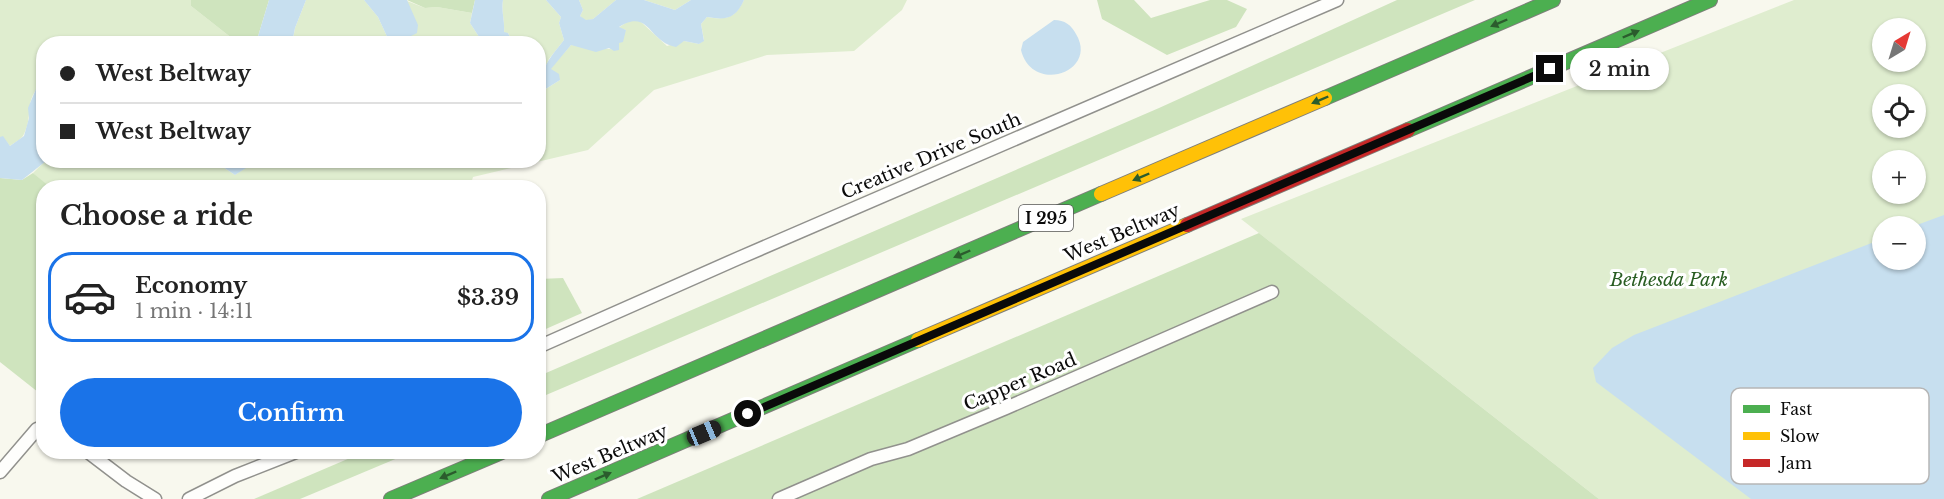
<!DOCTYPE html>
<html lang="en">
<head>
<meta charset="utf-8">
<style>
	:root { --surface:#fff; --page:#f2f2f2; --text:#222; --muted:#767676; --line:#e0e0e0; --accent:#1a73e8 }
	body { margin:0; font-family:"Libre Baskerville",serif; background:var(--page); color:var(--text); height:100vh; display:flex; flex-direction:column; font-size:22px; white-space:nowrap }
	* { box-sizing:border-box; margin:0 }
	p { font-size:20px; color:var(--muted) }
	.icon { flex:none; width:33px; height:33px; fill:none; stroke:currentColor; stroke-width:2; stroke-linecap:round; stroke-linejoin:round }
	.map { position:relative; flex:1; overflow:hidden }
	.side { position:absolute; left:36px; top:180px; width:510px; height:279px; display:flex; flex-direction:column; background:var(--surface); border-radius:24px; box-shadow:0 2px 4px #0004 }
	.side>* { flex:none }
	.guide { position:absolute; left:36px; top:36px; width:510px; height:132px; border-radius:24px; box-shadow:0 2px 4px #0004; display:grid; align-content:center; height:132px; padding:0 24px; background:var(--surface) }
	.needle { width:39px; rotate:38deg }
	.controls { position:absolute; left:1872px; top:18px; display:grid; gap:12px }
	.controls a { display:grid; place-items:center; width:54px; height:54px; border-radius:50%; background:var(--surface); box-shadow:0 2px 4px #0004; font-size:30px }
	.end { position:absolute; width:27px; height:27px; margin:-14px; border:8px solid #0a0a0a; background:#fff; box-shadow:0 0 0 3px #fff }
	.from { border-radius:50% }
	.bubble { position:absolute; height:42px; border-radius:21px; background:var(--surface); box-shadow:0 2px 4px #0004; font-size:20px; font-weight:600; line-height:42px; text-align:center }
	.car { position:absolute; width:18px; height:36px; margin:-18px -9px; border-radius:8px; box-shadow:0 0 4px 2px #0007; background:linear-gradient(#222 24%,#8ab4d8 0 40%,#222 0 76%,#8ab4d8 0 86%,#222 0) }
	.guide b { display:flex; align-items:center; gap:21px; height:57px; font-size:22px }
	.guide b+b { border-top:2px solid var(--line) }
	.guide i { width:15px; height:15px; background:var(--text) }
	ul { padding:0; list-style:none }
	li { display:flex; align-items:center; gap:18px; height:90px; margin:0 12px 9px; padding:0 12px; border:3px solid transparent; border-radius:24px }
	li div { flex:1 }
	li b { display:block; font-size:22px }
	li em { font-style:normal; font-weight:600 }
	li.on { border-color:var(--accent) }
	li>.icon { width:54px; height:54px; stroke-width:1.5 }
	h2 { padding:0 24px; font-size:27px; line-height:72px }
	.action { display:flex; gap:12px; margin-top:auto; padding:12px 24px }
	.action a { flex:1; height:69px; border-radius:36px; background:var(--accent); color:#fff; font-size:24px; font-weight:600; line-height:69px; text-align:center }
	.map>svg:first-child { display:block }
</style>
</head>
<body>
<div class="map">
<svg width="1944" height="499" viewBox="0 0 1944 499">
	<rect width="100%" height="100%" fill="#f8f8ee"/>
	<g fill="#dfedcf" fill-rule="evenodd">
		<path d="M 0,0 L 191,0 L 191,6 L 238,43 L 44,44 L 43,82 C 23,100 34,114 24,134 C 22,139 15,142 10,146 L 3,137 L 0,137 Z"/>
		<path d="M 306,0 L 364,0 L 378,17 L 390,43 L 292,44 L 295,28 Z"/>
		<path d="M 503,0 L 546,0 L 561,17 L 559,23 L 564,40 L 549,59 L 539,82 L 538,44 L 513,43 L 508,33 L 504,33 C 505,21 501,11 503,0 Z"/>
		<path d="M 579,0 L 616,0 L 593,19 L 585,21 L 580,16 L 583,10 Z"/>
		<path d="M 644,0 L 691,0 L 675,10 Z"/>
		<path d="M 744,0 L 907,0 L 902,10 L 854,51 L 767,55 L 654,90 L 588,150 L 473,177 L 470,187 L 50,188 L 33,173 L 46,160 L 214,161 L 235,175 L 257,160 L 538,160 L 539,97 L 544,90 L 560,80 L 550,69 L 571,45 L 619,50 L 618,43 L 626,30 L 618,28 L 630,20 L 640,21 L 667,46 L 684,41 L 699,44 L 704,40 L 701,24 L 707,17 C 725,20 735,19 744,0 Z"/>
		<path d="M 1794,0 L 1944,0 L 1944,499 L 1599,499 L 1241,219 ZM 1882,28 L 1916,28 L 1916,62 L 1882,62 ZM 1882,94 L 1916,94 L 1916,128 L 1882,128 ZM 1882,160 L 1916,160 L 1916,194 L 1882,194 ZM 1882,226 L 1916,226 L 1916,260 L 1882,260 Z"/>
		<path d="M 407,1 L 425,8 L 437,7 L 472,13 L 470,23 L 483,43 L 415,43 L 411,36 Z"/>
	</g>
	<g fill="#cfe4be">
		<path d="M 191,0 L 269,0 L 256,43 L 238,43 L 191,6 Z"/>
		<path d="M 407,0 L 475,0 L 472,13 L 437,7 L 425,8 Z"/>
		<path d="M 1097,0 L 1134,0 L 1151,18 L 1210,0 L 1227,0 L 1247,9 L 1236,27 L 1167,55 L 1102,19 Z"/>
		<path d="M 1397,0 L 1475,0 L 539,398 L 539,376 L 1159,108 Z"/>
		<path d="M 33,173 L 50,187 L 44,188 L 43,396 L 0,362 L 0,178 L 22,180 Z"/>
		<path d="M 1259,233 L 1599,499 L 637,499 Z"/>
		<path d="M 563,278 L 582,313 L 539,332 L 539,279 Z"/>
		<path d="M 364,452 L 412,452 L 300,499 L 254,499 Z"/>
	</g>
	<g fill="#c7dfef">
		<path d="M 269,0 L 306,0 L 295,28 L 292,43 L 256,43 Z"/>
		<path d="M 364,0 L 407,0 L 418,25 L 417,33 L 411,36 L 415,43 L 390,43 L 378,17 Z"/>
		<path d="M 475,0 L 503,0 C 501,11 505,21 504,32 L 508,33 L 513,43 L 483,43 L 470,23 Z"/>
		<path d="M 546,0 L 579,0 L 583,10 L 580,16 L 586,20 L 593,19 L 616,0 L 644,0 L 675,10 L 691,0 L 744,0 C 735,20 725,20 707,17 L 701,24 L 704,41 L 699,44 L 684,41 L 676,47 C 648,42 650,8 619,27 L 626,30 L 623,42 L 619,43 L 619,50 L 614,51 L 609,48 L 596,52 L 571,45 L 551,69 L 559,74 L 560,80 L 544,90 L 539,97 C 538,72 548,60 564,40 L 559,23 L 561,17 Z"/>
		<path d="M 1054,20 C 1065,20 1071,25 1076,34 C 1099,72 1032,95 1021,50 L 1023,42 Z"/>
		<path d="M 43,82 L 44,160 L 46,161 L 22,180 L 0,178 L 0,137 L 3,136 L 10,146 L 24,136 L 29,118 L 28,108 L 36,89 Z"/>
		<path d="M 214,161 L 257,160 L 257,161 L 235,175 Z"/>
		<path d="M 1944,215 L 1944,499 L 1751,499 L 1596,382 L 1593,368 L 1612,348 L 1634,335 L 1882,239 L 1882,260 L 1916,260 L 1916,226 L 1914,226 Z"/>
	</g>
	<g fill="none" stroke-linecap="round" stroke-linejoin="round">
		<defs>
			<g id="street">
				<path d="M 538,347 L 739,258 L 1337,0"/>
				<path d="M 88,452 L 126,481 L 155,499"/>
				<path d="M 0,472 L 37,429 L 44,427"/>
				<path d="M 189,499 L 235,476 L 296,452"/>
				<path d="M 779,499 L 871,459 L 908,449 L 1006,408 L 1272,292"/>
			</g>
			<g id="fast">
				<path d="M 1325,98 L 1553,0"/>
				<path d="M 1408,130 L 1710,0"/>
				<path d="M 538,436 L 1101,194"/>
				<path d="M 391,499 L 502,452"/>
				<path d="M 549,499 L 918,340"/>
			</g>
			<g id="slow">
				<path d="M 1101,194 L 1325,98"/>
				<path d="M 918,340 L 1187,225"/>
			</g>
			<path id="jam" d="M 1187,225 L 1408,130"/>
		</defs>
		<use href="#street" stroke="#91918d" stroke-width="15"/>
		<use href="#fast" stroke="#7e7e7a" stroke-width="16"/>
		<use href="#slow" stroke="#7e7e7a" stroke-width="16"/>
		<use href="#jam" stroke="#7e7e7a" stroke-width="16"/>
		<use href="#street" stroke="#fefefc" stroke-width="12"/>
		<use href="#fast" stroke="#4caf50" stroke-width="14"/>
		<use href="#slow" stroke="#ffc107" stroke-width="14"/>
		<use href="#jam" stroke="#c62828" stroke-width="14"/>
	</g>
	<defs><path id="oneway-solid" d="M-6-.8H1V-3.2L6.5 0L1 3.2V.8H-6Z" transform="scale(1.5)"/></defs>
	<g fill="#2b5c2d">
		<use href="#oneway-solid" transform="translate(1499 23) rotate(157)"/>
		<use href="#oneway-solid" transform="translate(1631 34) rotate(-23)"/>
		<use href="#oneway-solid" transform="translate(1320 100) rotate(157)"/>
		<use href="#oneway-solid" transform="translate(1141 177) rotate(157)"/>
		<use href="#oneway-solid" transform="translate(962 254) rotate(157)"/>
		<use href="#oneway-solid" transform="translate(448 475) rotate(157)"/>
		<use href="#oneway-solid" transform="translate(603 476) rotate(-23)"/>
	</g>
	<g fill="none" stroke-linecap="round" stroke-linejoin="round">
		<path stroke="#0a0a0a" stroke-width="8" d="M 748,414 L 1550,69"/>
	</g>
	<g text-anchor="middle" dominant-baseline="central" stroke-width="6" stroke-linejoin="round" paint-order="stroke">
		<rect fill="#fff" stroke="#545454" stroke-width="1.5" x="1019" y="205" width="54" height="26" rx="4.5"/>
		<g font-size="16" font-weight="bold" fill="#0a0a0a">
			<text x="1046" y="218">I 295</text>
		</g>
		<g font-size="18" fill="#0a0a0a" stroke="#fff">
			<text transform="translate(931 156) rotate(-23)">Creative Drive South</text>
			<text transform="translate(1122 233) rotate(-23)">West Beltway</text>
			<text transform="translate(1020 382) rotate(-23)">Capper Road</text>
			<text transform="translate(610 454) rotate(-23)">West Beltway</text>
		</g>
		<g font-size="18" font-style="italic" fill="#285c21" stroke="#fff">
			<text x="1669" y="280">Bethesda Park</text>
		</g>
	</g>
	<rect x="1731" y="388" width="198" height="96" rx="9" fill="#fff" stroke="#b6b6b6" stroke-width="1.5"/>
	<rect x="1743" y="405" width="27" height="8" fill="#4caf50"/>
	<rect x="1743" y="432" width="27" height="8" fill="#ffc107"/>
	<rect x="1743" y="459" width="27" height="8" fill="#c62828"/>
	<g font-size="16" fill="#0a0a0a">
		<text x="1780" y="415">Fast</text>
		<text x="1780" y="442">Slow</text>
		<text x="1780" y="469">Jam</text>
	</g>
</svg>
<div class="controls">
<a><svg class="needle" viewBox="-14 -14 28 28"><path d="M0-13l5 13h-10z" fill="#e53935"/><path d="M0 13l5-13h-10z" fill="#767676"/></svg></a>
<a><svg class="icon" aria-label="locate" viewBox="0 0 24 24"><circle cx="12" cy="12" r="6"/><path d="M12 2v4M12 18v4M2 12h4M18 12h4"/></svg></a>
<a>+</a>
<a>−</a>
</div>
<i class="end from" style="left:748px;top:414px"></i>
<i class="end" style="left:1550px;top:69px"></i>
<div class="bubble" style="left:1570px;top:48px;width:99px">2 min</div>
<i class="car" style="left:704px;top:433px;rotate:67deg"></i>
<div class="guide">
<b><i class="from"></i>West Beltway</b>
<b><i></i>West Beltway</b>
</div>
<section class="side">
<h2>Choose a ride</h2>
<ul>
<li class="on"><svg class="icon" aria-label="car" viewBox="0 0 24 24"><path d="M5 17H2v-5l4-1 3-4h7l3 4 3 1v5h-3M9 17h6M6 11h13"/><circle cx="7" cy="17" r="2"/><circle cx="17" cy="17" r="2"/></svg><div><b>Economy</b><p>1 min · 14:11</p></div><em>$3.39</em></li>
</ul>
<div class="action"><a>Confirm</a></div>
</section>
</div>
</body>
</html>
